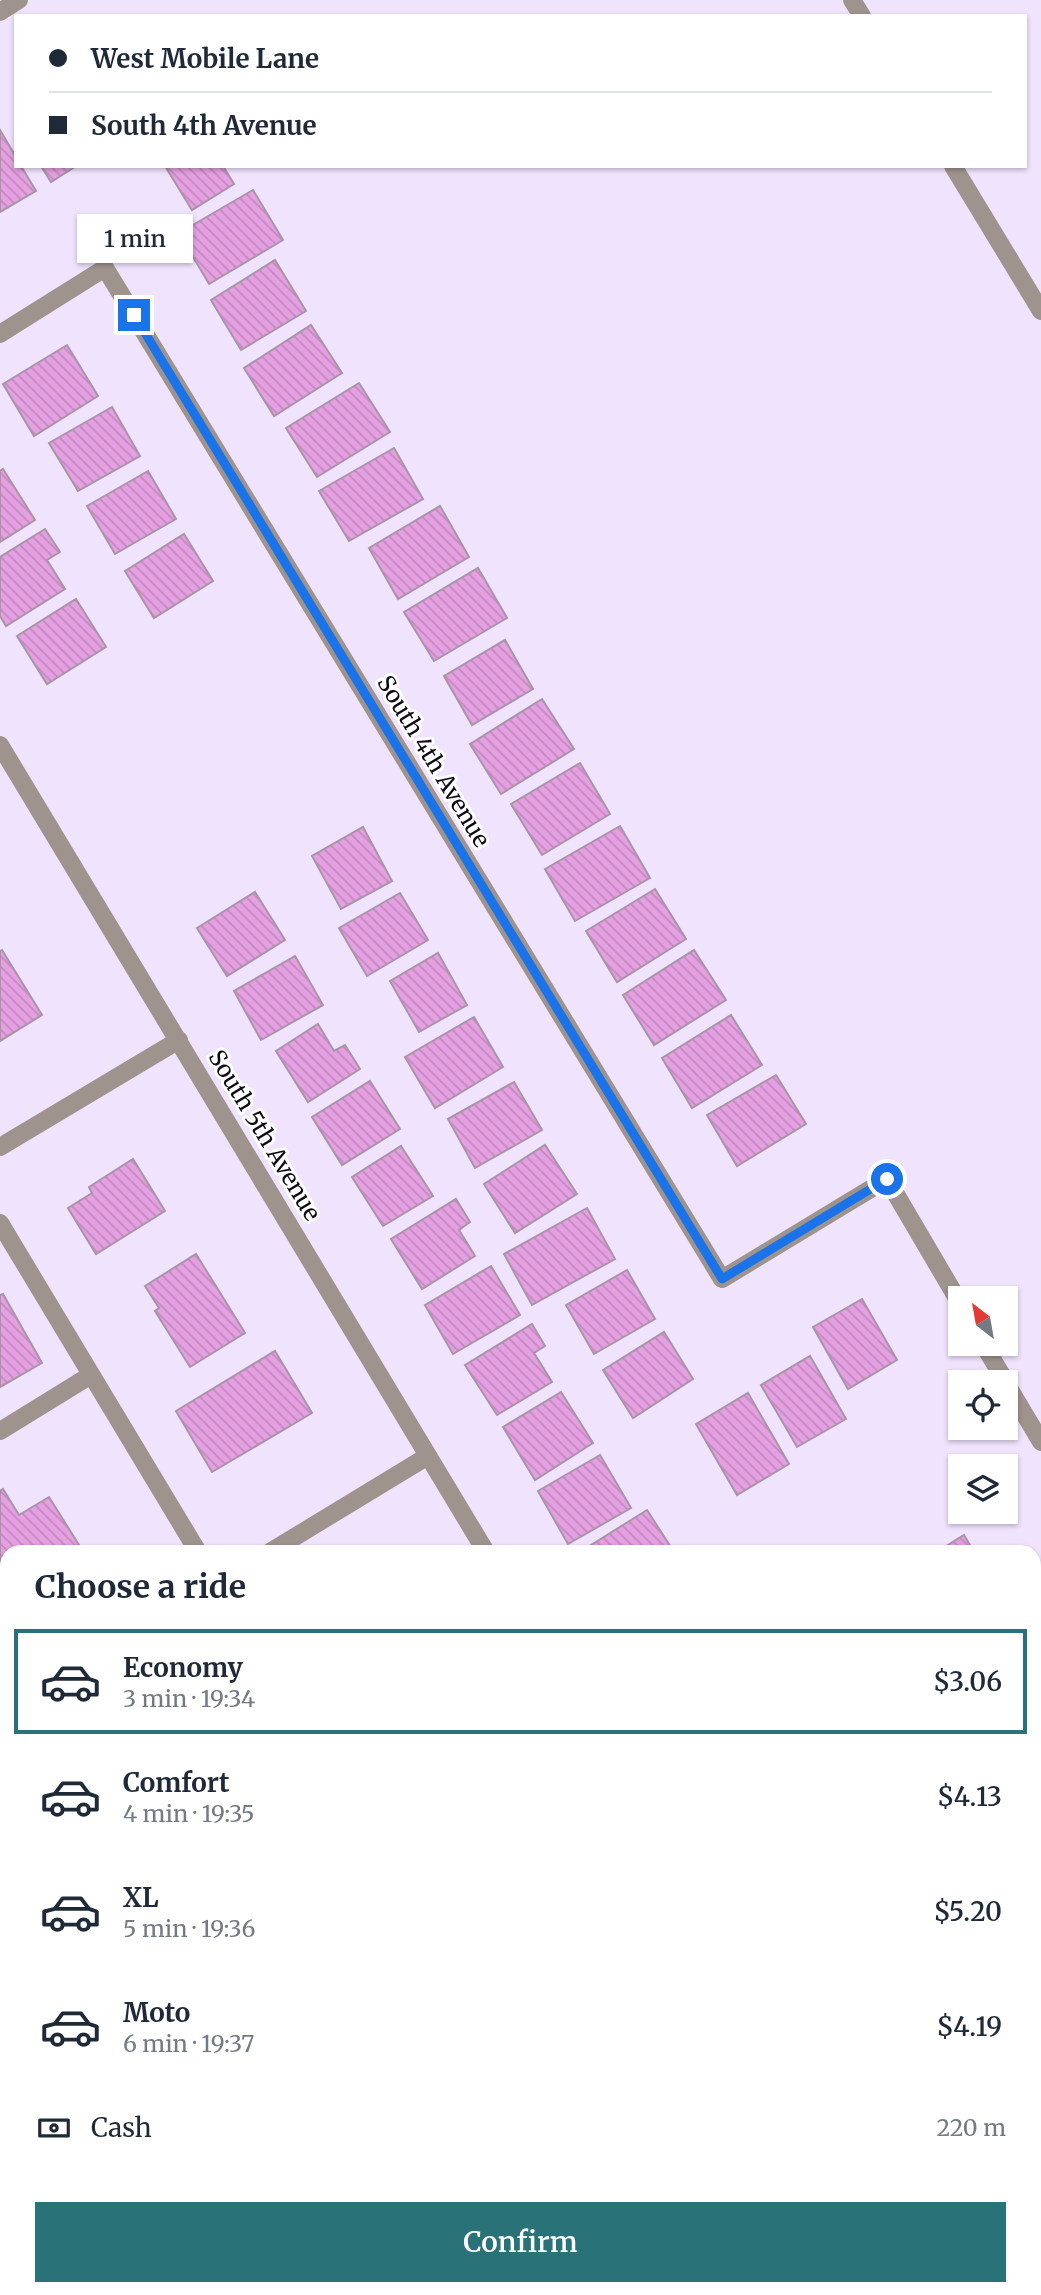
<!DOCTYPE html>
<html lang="en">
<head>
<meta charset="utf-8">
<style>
	:root { --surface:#fff; --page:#f6f6f7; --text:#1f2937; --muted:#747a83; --line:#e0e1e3; --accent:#287278 }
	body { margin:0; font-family:Merriweather,serif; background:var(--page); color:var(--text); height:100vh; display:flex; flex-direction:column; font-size:26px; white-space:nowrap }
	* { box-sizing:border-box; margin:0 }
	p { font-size:23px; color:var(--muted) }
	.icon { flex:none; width:38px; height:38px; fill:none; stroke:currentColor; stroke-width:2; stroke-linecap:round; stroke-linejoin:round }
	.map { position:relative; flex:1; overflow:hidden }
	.panel { position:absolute; left:0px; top:1545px; width:1041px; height:751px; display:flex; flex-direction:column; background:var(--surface); border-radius:21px 21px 0 0; box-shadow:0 2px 5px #0004 }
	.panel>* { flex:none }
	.banner { position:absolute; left:14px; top:14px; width:1013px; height:154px; border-radius:0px; box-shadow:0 2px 5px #0004; display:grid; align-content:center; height:154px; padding:0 35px; background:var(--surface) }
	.needle { width:46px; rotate:329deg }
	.tools { position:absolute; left:948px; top:1286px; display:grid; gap:14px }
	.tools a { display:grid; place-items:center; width:70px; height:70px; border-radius:0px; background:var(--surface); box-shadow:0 2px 5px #0004; font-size:35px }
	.end { position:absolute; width:32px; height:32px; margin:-16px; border:9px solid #1a73e8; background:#fff; box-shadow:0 0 0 4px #fff }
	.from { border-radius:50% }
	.bubble { position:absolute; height:49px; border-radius:0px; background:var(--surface); box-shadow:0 2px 5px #0004; font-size:23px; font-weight:600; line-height:49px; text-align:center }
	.banner b { display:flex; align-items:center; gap:24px; height:66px; font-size:26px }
	.banner b+b { border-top:2px solid var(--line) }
	.banner i { width:18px; height:18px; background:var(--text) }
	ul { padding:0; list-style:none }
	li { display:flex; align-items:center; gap:21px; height:105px; margin:0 14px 10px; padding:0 21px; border:4px solid transparent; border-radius:0px }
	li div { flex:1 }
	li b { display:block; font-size:26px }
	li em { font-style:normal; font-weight:600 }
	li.current { border-color:var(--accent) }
	li>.icon { width:63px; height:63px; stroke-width:1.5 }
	h2 { padding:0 35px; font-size:32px; line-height:84px }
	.pay { display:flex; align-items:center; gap:18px; height:77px; padding:0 35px; font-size:26px }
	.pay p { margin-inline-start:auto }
	.cta { display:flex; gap:14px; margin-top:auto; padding:14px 35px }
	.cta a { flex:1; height:80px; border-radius:0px; background:var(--accent); color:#fff; font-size:28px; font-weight:600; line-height:80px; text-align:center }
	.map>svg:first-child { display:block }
</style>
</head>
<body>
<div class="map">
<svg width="1041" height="2295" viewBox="0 0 1041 2295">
	<defs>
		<pattern id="building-back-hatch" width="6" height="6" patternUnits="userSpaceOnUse" patternTransform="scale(1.75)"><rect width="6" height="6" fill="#e5a0e1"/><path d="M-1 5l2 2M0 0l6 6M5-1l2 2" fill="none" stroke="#c388c0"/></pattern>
	</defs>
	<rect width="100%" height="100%" fill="#f0e3fe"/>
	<g fill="url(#building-back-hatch)" stroke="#a994a7" stroke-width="2">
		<path d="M 0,130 L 16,157 L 16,166 L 21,166 L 36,191 L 0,212 Z"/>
		<path d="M 41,166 L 76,166 L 51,182 Z"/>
		<path d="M 165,166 L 223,166 L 234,184 L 192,210 Z"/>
		<path d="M 253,190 L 283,240 L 209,284 L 179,233 Z"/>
		<path d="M 275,260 L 306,311 L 241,350 L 211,300 Z"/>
		<path d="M 311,325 L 342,373 L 274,416 L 244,368 Z"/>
		<path d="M 67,345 L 98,396 L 34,436 L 3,384 Z"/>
		<path d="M 359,383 L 390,432 L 317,477 L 286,428 Z"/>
		<path d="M 112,407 L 140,456 L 78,491 L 49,443 Z"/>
		<path d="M 394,448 L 423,499 L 349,541 L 319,491 Z"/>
		<path d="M 3,469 L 35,520 L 0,542 L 0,471 Z"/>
		<path d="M 148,471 L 176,519 L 115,554 L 87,506 Z"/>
		<path d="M 440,506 L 469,557 L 398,599 L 369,548 Z"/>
		<path d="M 45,529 L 60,552 L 47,560 L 65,589 L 6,626 L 0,616 L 0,557 Z"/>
		<path d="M 184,534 L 213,581 L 154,618 L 125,571 Z"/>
		<path d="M 478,568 L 507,618 L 434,661 L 404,612 Z"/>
		<path d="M 76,599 L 106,647 L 47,684 L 17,636 Z"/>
		<path d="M 505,640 L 533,689 L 472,725 L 444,676 Z"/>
		<path d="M 542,699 L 574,749 L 501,794 L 470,744 Z"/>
		<path d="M 580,763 L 610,814 L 542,855 L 511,804 Z"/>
		<path d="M 620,826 L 650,878 L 575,921 L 545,869 Z"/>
		<path d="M 363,827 L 392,881 L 341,909 L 312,856 Z"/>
		<path d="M 655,889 L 686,939 L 617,982 L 586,931 Z"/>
		<path d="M 255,892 L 285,940 L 227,976 L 197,928 Z"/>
		<path d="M 400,893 L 428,940 L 367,976 L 339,928 Z"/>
		<path d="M 2,950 L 42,1015 L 0,1041 L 0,951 Z"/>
		<path d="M 694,950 L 726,1000 L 654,1045 L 623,995 Z"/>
		<path d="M 438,953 L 467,1005 L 419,1032 L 390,981 Z"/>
		<path d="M 295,956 L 323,1005 L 261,1040 L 234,991 Z"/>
		<path d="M 731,1015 L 762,1065 L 692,1108 L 662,1058 Z"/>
		<path d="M 474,1017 L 503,1067 L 435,1108 L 405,1057 Z"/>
		<path d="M 318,1024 L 334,1051 L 345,1045 L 360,1069 L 308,1102 L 276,1051 Z"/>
		<path d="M 776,1075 L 806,1124 L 737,1166 L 707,1115 Z"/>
		<path d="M 370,1081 L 400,1129 L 342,1165 L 312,1117 Z"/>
		<path d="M 514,1082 L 542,1130 L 475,1168 L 448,1119 Z"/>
		<path d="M 545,1145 L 577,1194 L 515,1233 L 484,1184 Z"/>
		<path d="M 401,1146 L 433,1196 L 383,1226 L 352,1177 Z"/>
		<path d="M 133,1159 L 165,1211 L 96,1254 L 68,1208 L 92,1193 L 89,1187 Z"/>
		<path d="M 456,1199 L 470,1222 L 459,1230 L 475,1256 L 422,1289 L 391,1239 Z"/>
		<path d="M 587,1208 L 615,1259 L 532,1305 L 504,1254 Z"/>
		<path d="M 196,1254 L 245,1333 L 190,1367 L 155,1311 L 159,1308 L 145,1286 Z"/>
		<path d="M 491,1266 L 520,1315 L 453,1354 L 425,1305 Z"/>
		<path d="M 627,1270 L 655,1319 L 594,1354 L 566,1305 Z"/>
		<path d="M 3,1294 L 42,1363 L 0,1387 L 0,1295 Z"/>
		<path d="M 862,1299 L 897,1360 L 848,1389 L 813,1327 Z"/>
		<path d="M 532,1324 L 545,1346 L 534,1353 L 552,1382 L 497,1415 L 465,1365 Z"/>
		<path d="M 664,1332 L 693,1379 L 633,1418 L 603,1370 Z"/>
		<path d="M 275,1351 L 312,1413 L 212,1472 L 176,1411 Z"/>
		<path d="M 810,1356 L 846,1419 L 797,1447 L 761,1385 Z"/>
		<path d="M 561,1392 L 593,1443 L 535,1480 L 503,1427 Z"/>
		<path d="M 748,1393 L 789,1464 L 737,1495 L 696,1424 Z"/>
		<path d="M 600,1455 L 631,1508 L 568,1544 L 538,1491 Z"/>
		<path d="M 3,1489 L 19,1515 L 49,1497 L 79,1545 L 67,1552 L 7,1552 L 7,1624 L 0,1613 L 0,1491 Z"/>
		<path d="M 647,1510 L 674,1552 L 580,1552 Z"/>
		<path d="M 964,1535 L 974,1552 L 937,1552 Z"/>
		<path d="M 7,1815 L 7,1868 L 0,1872 L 0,1819 Z"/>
		<path d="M 0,2136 L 7,2148 L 7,2189 L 0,2193 Z"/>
		<path d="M 250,2289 L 335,2289 L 326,2295 L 254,2295 Z"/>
		<path d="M 502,2289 L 544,2289 L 548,2295 L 503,2295 L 500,2290 Z"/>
	</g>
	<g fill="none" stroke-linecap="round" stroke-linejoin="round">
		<g stroke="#9f938d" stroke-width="18">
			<path d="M 852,0 L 862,16"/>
			<path d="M 0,12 L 19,0"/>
			<path d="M 953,166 L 1041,311"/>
			<path d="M 0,334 L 105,268 L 722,1279 L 887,1179 L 961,1305"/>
			<path d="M 0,745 L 486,1552"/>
			<path d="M 0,1147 L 179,1040"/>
			<path d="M 0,1223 L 198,1552"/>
			<path d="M 983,1344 L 1006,1382"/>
			<path d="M 1006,1383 L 1041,1442"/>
			<path d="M 0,1431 L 91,1375"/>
			<path d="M 270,1552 L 428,1456"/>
			<path d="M 0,1715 L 7,1711"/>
			<path d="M 0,2001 L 7,1996"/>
			<path d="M 1034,2221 L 1041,2214"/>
			<path d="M 0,2285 L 7,2281"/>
			<path d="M 457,2295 L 467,2289"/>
			<path d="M 957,2295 L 963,2289"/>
		</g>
	</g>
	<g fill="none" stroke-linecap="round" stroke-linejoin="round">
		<path stroke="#1a73e8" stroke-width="9" d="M 134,315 L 722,1279 L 887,1179"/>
	</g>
	<g text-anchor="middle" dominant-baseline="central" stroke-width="6" stroke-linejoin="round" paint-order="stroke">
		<g font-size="23" fill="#0e0a13" stroke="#fff">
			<text transform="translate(434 761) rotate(59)">South 4th Avenue</text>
			<text transform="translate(265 1135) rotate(59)">South 5th Avenue</text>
		</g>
	</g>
</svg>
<div class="tools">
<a><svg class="needle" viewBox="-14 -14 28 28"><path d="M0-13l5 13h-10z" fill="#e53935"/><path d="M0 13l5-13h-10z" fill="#747a83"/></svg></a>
<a><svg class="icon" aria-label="locate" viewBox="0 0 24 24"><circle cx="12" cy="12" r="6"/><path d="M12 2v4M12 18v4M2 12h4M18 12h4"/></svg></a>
<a><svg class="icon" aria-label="layers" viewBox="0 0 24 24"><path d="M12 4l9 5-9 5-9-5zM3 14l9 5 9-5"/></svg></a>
</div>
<i class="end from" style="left:887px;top:1179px"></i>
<i class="end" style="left:134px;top:315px"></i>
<div class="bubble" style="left:77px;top:214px;width:116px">1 min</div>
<div class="banner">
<b><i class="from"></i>West Mobile Lane</b>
<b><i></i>South 4th Avenue</b>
</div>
<section class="panel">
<h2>Choose a ride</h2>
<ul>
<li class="current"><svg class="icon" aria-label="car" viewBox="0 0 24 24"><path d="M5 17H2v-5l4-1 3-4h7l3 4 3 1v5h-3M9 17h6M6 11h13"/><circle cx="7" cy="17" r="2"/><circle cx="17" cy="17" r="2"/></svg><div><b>Economy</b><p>3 min · 19:34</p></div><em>$3.06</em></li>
<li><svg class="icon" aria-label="car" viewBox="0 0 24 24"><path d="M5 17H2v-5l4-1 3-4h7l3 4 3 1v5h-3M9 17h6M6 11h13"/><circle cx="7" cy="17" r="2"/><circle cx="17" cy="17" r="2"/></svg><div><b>Comfort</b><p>4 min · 19:35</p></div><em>$4.13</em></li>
<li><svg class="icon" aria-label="car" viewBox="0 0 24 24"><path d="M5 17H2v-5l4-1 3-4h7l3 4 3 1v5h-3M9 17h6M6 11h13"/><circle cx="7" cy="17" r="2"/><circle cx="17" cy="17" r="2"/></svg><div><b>XL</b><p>5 min · 19:36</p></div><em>$5.20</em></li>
<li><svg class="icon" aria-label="car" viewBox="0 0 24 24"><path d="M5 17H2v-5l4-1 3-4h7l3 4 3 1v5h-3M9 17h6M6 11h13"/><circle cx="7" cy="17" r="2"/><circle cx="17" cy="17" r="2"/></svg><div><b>Moto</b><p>6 min · 19:37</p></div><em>$4.19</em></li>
</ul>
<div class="pay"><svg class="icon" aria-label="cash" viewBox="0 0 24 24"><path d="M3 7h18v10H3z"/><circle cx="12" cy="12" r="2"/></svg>Cash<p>220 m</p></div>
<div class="cta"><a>Confirm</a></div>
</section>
</div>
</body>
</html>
